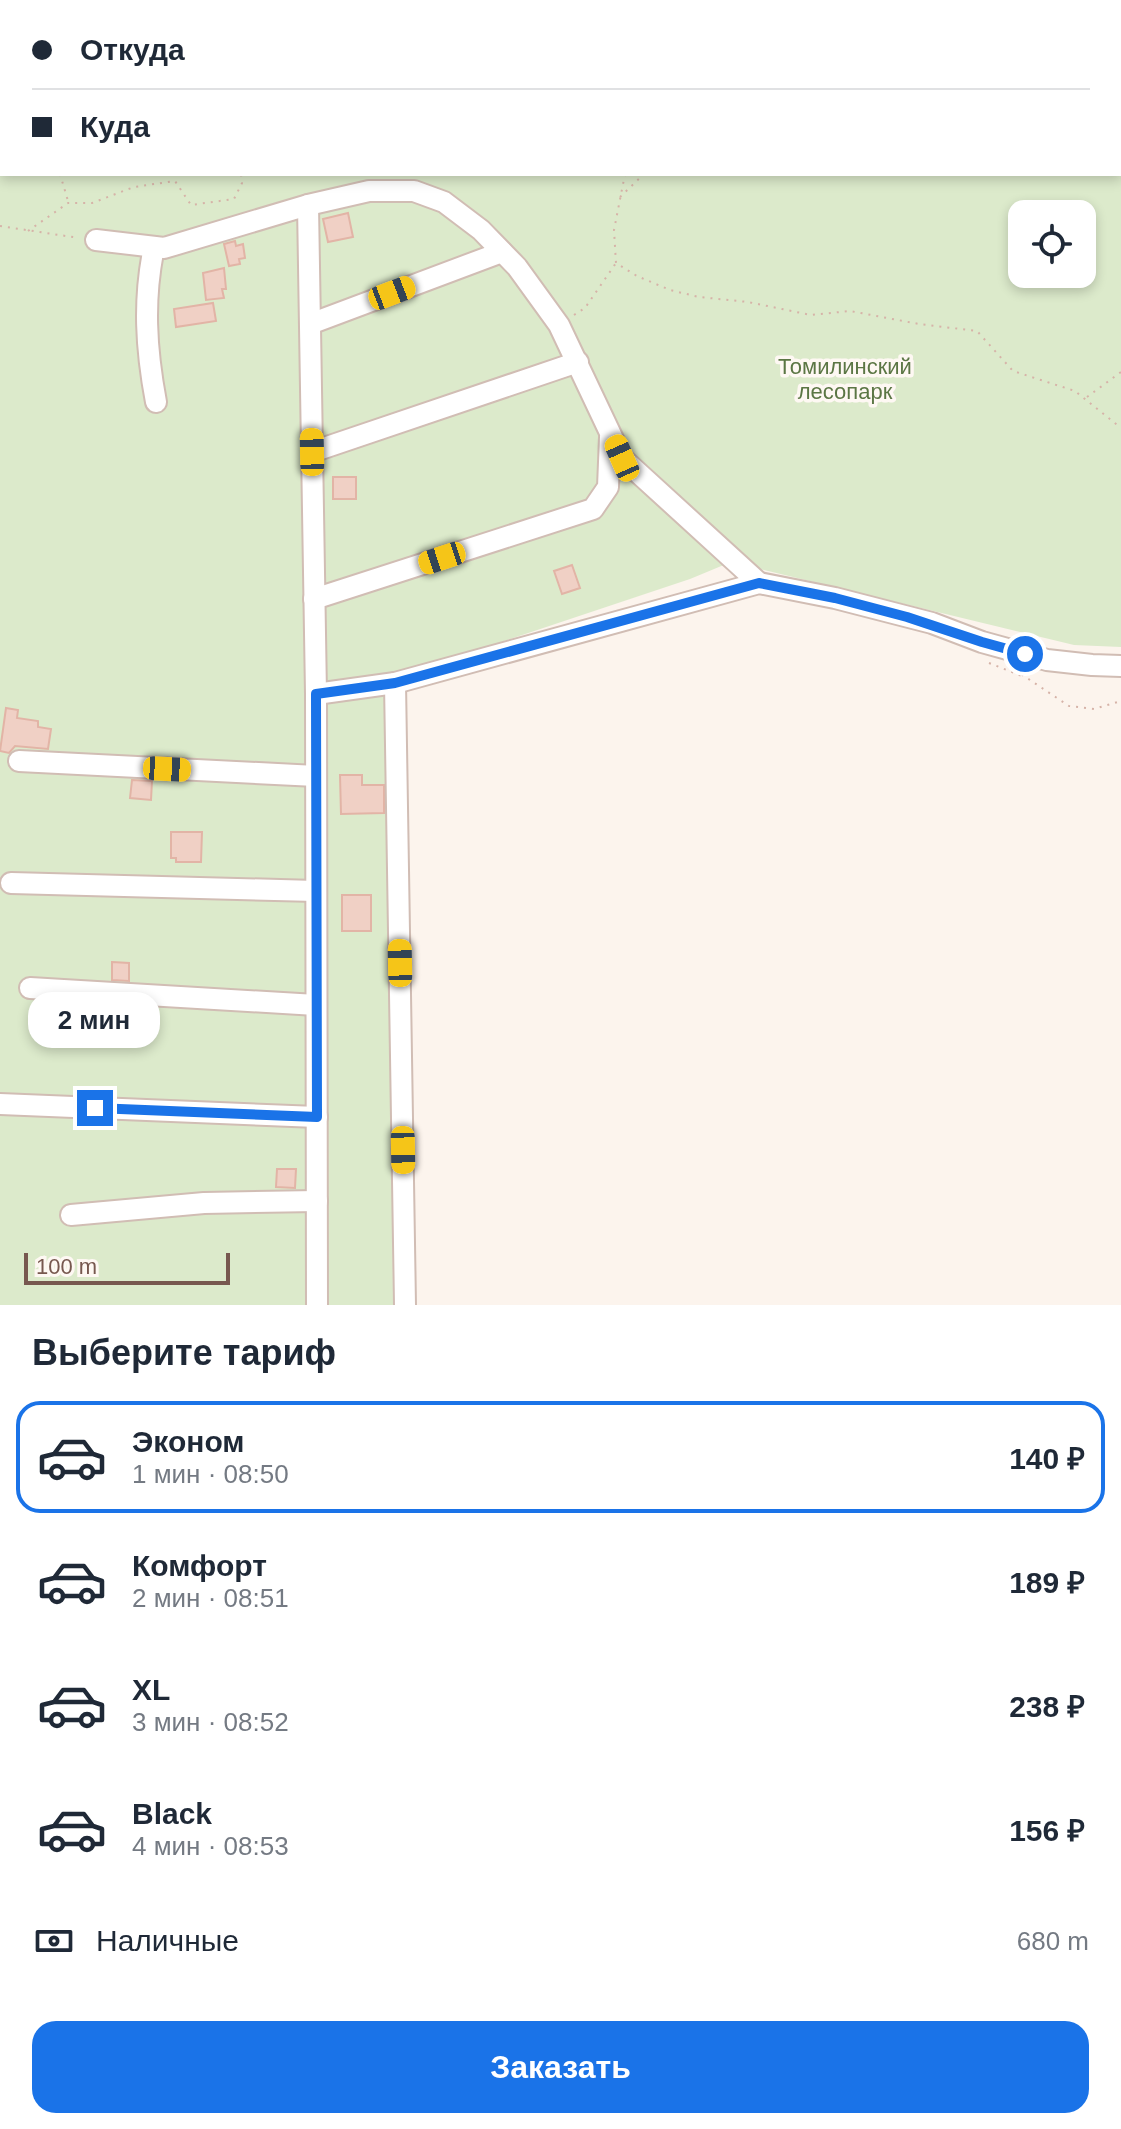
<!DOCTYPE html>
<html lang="ru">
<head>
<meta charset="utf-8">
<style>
	:root { --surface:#fff; --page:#f2f2f3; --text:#1f2937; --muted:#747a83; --line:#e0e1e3; --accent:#1a73e8 }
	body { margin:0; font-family:Helvetica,sans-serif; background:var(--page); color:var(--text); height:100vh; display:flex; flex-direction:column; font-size:30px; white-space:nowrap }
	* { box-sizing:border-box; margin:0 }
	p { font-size:26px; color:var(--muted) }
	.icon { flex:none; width:44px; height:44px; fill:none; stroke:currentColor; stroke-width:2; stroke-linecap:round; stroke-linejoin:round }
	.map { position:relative; height:1305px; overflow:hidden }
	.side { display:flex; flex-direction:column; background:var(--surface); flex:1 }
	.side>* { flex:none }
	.guide { position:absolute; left:0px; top:0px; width:1122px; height:176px; box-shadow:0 4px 12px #0003; display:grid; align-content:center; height:176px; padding:0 32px; background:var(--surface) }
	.fabs { position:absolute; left:1008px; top:200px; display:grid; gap:16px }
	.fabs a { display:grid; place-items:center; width:88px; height:88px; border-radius:16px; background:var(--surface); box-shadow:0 4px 12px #0003; font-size:40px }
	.scale { position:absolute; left:24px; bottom:20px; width:206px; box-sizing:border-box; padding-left:8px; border:4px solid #77584f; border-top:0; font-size:22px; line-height:28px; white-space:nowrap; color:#77584f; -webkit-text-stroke:6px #fef8f3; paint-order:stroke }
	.end { position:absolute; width:36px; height:36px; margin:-18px; border:10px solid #1a73e8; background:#fff; box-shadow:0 0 0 4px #fff }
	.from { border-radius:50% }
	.bubble { position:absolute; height:56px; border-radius:24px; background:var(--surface); box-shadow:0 4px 12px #0003; font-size:26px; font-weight:800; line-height:56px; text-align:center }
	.car { position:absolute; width:24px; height:48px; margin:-24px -12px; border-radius:10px; box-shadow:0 0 6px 2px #0007; background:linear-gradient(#f5c518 24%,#345 0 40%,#f5c518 0 76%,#345 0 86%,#f5c518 0) }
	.guide b { display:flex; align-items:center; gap:28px; height:76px; font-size:30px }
	.guide b+b { border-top:2px solid var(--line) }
	.guide i { width:20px; height:20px; background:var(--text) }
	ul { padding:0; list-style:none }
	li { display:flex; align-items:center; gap:24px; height:112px; margin:0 16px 12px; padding:0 16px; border:4px solid transparent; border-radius:24px }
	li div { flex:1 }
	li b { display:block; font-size:30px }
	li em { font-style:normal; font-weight:800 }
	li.selected { border-color:var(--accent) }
	li>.icon { width:72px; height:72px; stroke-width:1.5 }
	h2 { padding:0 32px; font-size:36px; line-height:96px }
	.pay { display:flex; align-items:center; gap:20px; height:88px; padding:0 32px; font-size:30px }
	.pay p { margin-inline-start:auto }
	.cta { display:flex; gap:16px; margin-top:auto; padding:16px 32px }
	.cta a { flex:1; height:92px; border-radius:24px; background:var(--accent); color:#fff; font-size:32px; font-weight:800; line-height:92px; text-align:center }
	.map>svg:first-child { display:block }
</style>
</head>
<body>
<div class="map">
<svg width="1121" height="1305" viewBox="0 0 1121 1305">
	<rect width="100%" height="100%" fill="#fcf4ed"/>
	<path fill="#dceacb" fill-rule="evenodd" d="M 0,0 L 1121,0 L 1121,647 L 1074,645 L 731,562 L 690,579 L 390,679 L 393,1305 L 0,1305 ZM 2,2 L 1120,2 L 1120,174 L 2,174 ZM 1022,214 L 1082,214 L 1082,274 L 1022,274 Z"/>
	<g fill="#f0d0c5" stroke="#e2b4a6" stroke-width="2">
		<path d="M 348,213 L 353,237 L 328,242 L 323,219 Z"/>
		<path d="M 235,241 L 236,246 L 243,244 L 245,258 L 239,259 L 240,264 L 229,266 L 224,244 Z"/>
		<path d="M 224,268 L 226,289 L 222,289 L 224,298 L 206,300 L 203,273 Z"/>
		<path d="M 213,303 L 216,321 L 176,327 L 174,309 Z"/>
		<rect x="333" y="477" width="23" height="22"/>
		<path d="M 572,565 L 580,588 L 562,594 L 554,571 Z"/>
		<path d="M 6,708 L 18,710 L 17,718 L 38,721 L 38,727 L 51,729 L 48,749 L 15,746 L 9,753 L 0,751 Z"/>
		<path d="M 340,775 L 362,775 L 362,785 L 384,785 L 384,813 L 341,814 Z"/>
		<path d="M 132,780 L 152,781 L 151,800 L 130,798 Z"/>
		<path d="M 171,832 L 202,832 L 201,862 L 176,862 L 176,858 L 171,858 Z"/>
		<rect x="342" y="895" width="29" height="36"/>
		<path d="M 112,962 L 129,963 L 129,981 L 112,980 Z"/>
		<path d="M 277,1169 L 296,1169 L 295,1188 L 276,1187 Z"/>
	</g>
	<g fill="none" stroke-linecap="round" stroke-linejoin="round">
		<defs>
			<g id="minor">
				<path d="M 308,205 L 316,694 L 317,1305"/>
				<path d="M 96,240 L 164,248 L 308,205 L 369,191 L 414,191 L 444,202 L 481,230 L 517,267 L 559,325 L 622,458 L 759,583"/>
				<path d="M 154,247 C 143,300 146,349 156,402"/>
				<path d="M 310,324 L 502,252"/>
				<path d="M 312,452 L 578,362"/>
				<path d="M 314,599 L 593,509 L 608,487 L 610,437"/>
				<path d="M 395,683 L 405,1305"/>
				<path d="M 316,694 L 395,683 L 759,583 L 835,598 L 932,623 L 982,642 L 1047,660 L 1092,665 L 1121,666"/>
				<path d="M 19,761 L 316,776"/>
				<path d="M 11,883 L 316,891"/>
				<path d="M 30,988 L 316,1005"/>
				<path d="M 0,1104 L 317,1117"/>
				<path d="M 71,1215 L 204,1203 L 317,1201"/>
			</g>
		</defs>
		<use href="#minor" stroke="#d1bdb4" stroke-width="24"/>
		<g stroke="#d6b3a8" stroke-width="2" stroke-dasharray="2 6" stroke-linecap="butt">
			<path d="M 547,0 L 551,2"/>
			<path d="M 1057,0 L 1059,2"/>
			<path d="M 730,2 L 731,0"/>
			<path d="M 1120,58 L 1121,58"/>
			<path d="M 0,145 L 2,146"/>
			<path d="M 60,174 L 68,201"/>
			<path d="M 625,174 L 614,230 L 616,263 L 637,276 L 670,290 L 699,297 L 748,302 L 811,315 L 850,311 L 919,324 L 977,331 L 1013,371 L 1075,391 L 1121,428"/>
			<path d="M 620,197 L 644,174"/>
			<path d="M 0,226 L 79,238"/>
			<path d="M 28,231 L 68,203 L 92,203 L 134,187 L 175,181 L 191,205 L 234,199 L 242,183 L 241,174"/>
			<path d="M 574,315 L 585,308 L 616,263"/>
			<path d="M 1087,397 L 1121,372"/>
			<path d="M 989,663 L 1022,676"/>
			<path d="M 1015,670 L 1069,706 L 1094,709 L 1121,701"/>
		</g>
		<use href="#minor" stroke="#fff" stroke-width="20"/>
	</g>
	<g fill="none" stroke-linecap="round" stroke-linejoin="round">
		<path stroke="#1a73e8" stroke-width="10" d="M 95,1108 L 317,1117 L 316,694 L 395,683 L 759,583 L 835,598 L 907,617 L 982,642 L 1025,654"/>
	</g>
	<g text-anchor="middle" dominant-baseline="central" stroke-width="7" stroke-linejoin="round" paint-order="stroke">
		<g font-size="22" fill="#5b7644" stroke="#fef8f3">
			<text x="845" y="366">Томилинский<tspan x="845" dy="25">лесопарк</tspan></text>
		</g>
	</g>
</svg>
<div class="fabs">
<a><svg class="icon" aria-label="locate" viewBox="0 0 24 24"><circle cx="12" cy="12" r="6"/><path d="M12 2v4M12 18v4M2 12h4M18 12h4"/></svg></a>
</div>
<div class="scale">100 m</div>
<i class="end from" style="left:1025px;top:654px"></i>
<i class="end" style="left:95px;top:1108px"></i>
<div class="bubble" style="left:28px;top:992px;width:132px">2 мин</div>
<i class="car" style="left:392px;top:293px;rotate:69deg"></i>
<i class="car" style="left:312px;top:452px;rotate:359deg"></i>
<i class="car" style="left:622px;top:458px;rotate:336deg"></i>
<i class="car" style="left:442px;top:558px;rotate:252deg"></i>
<i class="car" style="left:167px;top:769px;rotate:93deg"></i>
<i class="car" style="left:400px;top:963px;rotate:359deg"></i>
<i class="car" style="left:403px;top:1150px;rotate:179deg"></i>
<div class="guide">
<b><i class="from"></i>Откуда</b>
<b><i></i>Куда</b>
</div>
</div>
<section class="side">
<h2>Выберите тариф</h2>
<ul>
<li class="selected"><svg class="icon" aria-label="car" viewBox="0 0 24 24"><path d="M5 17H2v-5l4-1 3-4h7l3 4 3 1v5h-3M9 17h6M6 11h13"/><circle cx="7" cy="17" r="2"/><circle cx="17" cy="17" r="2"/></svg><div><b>Эконом</b><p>1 мин · 08:50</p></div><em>140 ₽</em></li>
<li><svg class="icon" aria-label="car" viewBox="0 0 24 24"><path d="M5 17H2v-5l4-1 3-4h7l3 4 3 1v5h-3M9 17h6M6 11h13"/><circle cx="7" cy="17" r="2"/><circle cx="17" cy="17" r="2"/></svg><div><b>Комфорт</b><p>2 мин · 08:51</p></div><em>189 ₽</em></li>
<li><svg class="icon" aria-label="car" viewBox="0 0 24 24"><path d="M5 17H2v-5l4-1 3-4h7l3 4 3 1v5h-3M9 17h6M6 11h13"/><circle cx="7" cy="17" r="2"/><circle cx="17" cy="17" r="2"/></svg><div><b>XL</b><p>3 мин · 08:52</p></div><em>238 ₽</em></li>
<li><svg class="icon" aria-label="car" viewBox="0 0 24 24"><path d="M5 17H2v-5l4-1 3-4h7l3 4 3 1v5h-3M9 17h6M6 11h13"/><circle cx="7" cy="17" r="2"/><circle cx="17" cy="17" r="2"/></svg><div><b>Black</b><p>4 мин · 08:53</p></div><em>156 ₽</em></li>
</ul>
<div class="pay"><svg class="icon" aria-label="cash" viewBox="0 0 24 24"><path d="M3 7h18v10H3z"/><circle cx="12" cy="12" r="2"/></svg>Наличные<p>680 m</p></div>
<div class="cta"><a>Заказать</a></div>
</section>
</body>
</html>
